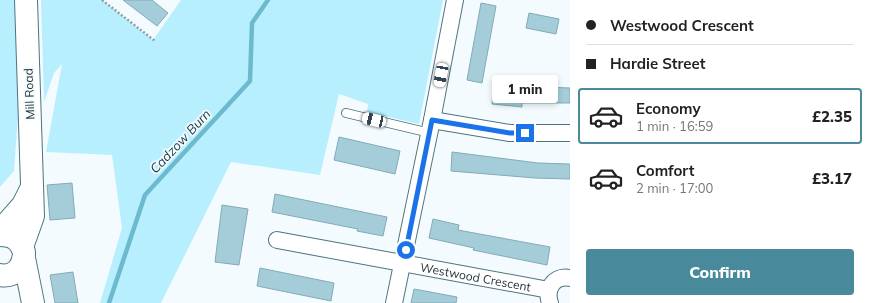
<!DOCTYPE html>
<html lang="en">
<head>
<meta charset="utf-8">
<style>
	:root { --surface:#fff; --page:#f6f6f6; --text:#222; --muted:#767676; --line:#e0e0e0; --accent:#48899b }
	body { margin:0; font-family:Mulish,sans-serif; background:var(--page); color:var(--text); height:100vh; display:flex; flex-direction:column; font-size:15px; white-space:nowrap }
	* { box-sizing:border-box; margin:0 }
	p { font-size:13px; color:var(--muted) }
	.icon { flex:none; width:22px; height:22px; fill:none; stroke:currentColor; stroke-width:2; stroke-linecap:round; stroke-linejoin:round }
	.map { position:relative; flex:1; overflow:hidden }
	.sheet { display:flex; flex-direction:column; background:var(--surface); width:300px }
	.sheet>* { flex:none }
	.banner { display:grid; align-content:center; height:88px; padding:0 16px; background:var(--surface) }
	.end { position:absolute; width:18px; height:18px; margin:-9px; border:5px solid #1a73e8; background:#fff; box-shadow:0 0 0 2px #fff }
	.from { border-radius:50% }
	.bubble { position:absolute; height:28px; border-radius:4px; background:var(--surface); box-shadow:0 2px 6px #0003; font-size:13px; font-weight:800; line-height:28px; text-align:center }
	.car { position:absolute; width:12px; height:24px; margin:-12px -6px; border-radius:5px; box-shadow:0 0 3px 1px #0007; background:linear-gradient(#fff 24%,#345 0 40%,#fff 0 76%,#345 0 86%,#fff 0) }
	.banner b { display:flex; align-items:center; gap:14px; height:38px; font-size:15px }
	.banner b+b { border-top:1px solid var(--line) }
	.banner i { width:10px; height:10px; background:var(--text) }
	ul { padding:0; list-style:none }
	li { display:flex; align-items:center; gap:12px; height:56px; margin:0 8px 6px; padding:0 8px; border:2px solid transparent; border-radius:4px }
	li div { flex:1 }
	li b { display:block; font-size:15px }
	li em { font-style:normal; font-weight:800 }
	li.active { border-color:var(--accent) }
	li>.icon { width:36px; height:36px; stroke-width:1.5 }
	.action { display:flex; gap:8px; margin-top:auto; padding:8px 16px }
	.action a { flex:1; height:46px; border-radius:4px; background:var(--accent); color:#fff; font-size:16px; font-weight:800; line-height:46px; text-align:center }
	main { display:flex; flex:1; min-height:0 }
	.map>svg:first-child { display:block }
</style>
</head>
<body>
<main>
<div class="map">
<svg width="570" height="303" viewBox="0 0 570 303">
	<rect width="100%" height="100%" fill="#f3fbfe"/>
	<g fill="#b8efff">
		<path d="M 0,0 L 19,0 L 20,89 L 14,171 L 0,187 Z"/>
		<path d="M 41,0 L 102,0 L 153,40 L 181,0 L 443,0 L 419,124 L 367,112 L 368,104 L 339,94 L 320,175 L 231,162 L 161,303 L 100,303 L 122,228 L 112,155 L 46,152 L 62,64 L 54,73 L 44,102 Z"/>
	</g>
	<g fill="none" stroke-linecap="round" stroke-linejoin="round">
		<path stroke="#6dbacf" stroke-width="4.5" d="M 109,303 L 145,195 L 250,81 L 252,23 L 268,0"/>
	</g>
	<g fill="#a4cdd9" stroke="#83abb7">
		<path d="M 123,0 L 152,0 L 168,13 L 157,26 Z"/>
		<path d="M 481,3 L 496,6 L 482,83 L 467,80 Z"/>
		<path d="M 529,13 L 559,19 L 556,34 L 526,28 Z"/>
		<path d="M 543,87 L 570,88 L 570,103 L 522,103 L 522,107 L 492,104 L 493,88 L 542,94 Z"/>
		<path d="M 339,137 L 400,151 L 395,174 L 334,160 Z"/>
		<path d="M 452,152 L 538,163 L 570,164 L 570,179 L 535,178 L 451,171 Z"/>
		<path d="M 72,183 L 75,218 L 50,220 L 47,185 Z"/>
		<path d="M 275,194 L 387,217 L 383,236 L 357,231 L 358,229 L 272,212 Z"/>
		<path d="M 222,205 L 248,209 L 239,265 L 215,262 Z"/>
		<path d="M 433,219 L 459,225 L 458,230 L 550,247 L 547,265 L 473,250 L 474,248 L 429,238 Z"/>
		<path d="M 260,268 L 334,283 L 331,301 L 257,286 Z"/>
		<path d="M 73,272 L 78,303 L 55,303 L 50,275 Z"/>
		<path d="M 414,289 L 457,297 L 456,303 L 411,303 Z"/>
	</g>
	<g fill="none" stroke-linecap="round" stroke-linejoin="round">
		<defs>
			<path id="lane" d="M 346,113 L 430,133"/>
			<g id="street">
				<path d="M 432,120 L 510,133 L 570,133"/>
				<path id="s1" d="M 277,240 L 549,290"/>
				<path d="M 394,303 L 432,120 L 455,0"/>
				<path d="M 550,303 C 545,289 554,275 570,278"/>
			</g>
			<g id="secondary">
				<path d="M 0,231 L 23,205 L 32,187"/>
				<path d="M 0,235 C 13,235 20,240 24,252 C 24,266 15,278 0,275"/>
				<path d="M 22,247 L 33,216 L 26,0"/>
				<path d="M 24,258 L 33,303"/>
			</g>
		</defs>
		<use href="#lane" stroke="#4e747f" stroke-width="10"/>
		<use href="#street" stroke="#4e747f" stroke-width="18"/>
		<use href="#secondary" stroke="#4e747f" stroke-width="24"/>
		<path stroke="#919da1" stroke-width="2.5" stroke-dasharray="2 2" stroke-linecap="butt" d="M 102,0 L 155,41"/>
		<use href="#lane" stroke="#fff" stroke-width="8"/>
		<use href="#street" stroke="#fff" stroke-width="16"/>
		<use href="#secondary" stroke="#fff" stroke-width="22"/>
	</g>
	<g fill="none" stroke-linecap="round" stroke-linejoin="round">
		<path stroke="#1a73e8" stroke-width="5" d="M 406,250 L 432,120 L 510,133 L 525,133"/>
	</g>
	<g text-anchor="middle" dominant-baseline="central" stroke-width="3.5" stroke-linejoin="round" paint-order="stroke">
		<g font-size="12" fill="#26363b" stroke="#f3fbfe">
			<text transform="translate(29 94) rotate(-92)">Mill Road</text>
			<text stroke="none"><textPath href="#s1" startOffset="202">Westwood Crescent</textPath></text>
		</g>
		<g font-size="13" font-style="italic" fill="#193d47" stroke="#f3fbfe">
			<text transform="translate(180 141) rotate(-47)">Cadzow Burn</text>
		</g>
	</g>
</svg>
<i class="end from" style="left:406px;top:250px"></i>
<i class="end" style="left:525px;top:133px"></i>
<div class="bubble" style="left:492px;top:75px;width:66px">1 min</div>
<i class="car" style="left:441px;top:75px;rotate:191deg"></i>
<i class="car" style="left:374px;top:120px;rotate:283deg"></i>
</div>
<section class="sheet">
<div class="banner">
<b><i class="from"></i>Westwood Crescent</b>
<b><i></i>Hardie Street</b>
</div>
<ul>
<li class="active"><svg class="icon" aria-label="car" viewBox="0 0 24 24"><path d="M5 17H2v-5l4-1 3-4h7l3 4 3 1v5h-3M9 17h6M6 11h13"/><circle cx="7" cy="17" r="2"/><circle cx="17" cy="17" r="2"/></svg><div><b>Economy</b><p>1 min · 16:59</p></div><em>£2.35</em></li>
<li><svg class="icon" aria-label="car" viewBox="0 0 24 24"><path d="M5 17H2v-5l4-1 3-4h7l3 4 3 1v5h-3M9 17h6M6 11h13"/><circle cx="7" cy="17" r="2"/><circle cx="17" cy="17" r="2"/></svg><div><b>Comfort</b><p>2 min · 17:00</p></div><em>£3.17</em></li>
</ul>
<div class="action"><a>Confirm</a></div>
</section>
</main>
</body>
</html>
